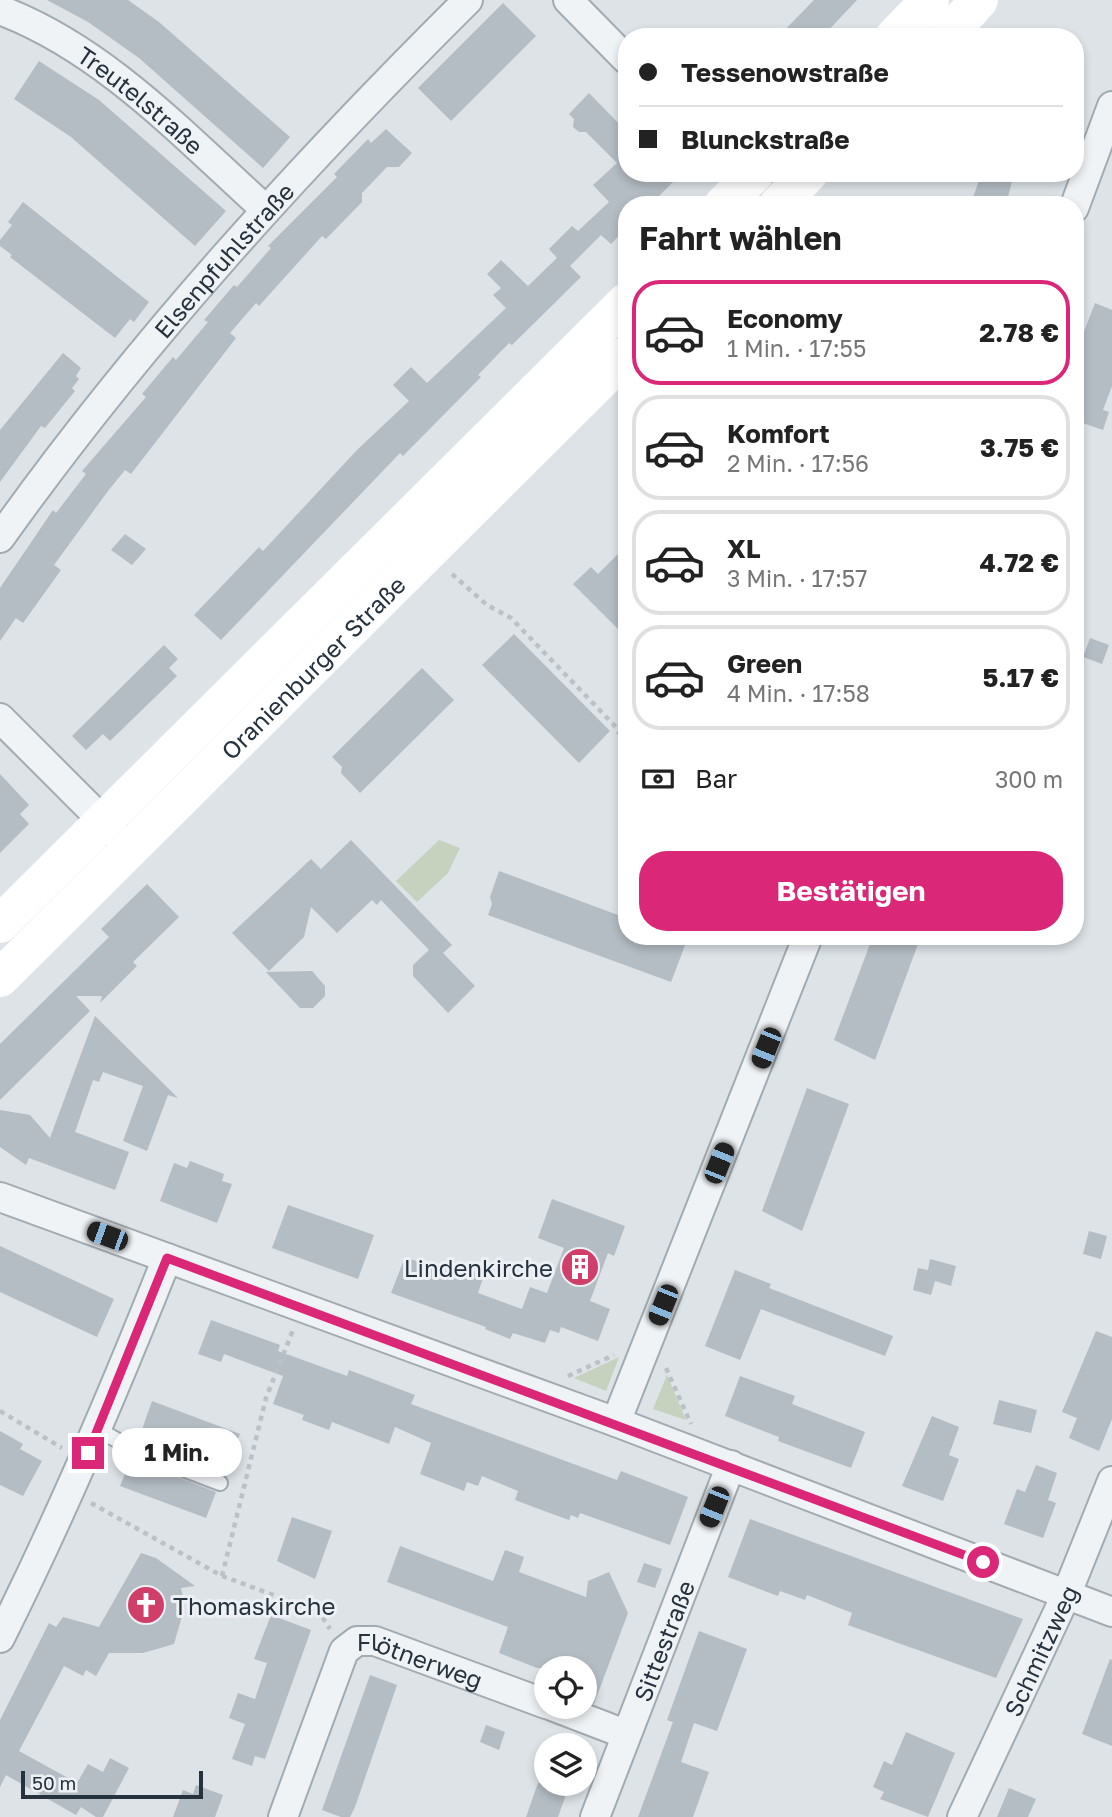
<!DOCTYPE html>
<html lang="de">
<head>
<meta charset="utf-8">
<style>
	:root { --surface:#fff; --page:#f6f6f6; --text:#222; --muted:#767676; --line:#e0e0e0; --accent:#db2777 }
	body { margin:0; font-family:"Golos Text",sans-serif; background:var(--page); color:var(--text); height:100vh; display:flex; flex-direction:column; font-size:26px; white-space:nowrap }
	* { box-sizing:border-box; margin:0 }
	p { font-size:23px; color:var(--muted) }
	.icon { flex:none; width:38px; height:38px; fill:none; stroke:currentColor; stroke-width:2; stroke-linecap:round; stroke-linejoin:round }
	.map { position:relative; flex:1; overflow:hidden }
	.sheet { position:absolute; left:618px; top:196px; width:466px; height:749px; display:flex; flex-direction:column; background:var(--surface); border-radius:28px; box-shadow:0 4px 10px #0003 }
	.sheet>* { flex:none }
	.top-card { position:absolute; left:618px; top:28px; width:466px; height:154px; border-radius:28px; box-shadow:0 4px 10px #0003; display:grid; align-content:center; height:154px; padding:0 21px; background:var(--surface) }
	.tools { position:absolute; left:534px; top:1656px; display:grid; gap:14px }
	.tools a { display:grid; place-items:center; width:63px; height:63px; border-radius:50%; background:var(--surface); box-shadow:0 4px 10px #0003; font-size:35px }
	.scale { position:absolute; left:21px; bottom:18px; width:182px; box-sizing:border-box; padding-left:7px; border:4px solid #26333e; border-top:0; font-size:19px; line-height:24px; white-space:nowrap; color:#26333e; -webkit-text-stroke:5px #edf1f5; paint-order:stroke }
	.end { position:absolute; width:32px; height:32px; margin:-16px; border:9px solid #db2777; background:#fff; box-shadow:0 0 0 4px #fff }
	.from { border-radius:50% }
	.bubble { position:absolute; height:49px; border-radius:24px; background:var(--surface); box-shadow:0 4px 10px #0003; font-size:23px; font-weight:700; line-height:49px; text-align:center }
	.car { position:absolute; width:21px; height:42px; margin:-21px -10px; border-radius:9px; box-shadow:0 0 5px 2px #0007; background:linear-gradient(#222 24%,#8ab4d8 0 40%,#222 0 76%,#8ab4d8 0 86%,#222 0) }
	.top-card b { display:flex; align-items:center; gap:24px; height:66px; font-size:26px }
	.top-card b+b { border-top:2px solid var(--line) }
	.top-card i { width:18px; height:18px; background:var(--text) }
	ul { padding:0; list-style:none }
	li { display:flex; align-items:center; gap:21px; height:105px; margin:0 14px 10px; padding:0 7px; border:4px solid var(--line); border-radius:28px }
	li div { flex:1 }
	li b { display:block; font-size:26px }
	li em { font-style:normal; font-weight:700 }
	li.current { border-color:var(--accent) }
	li>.icon { width:63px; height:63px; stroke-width:1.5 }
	h2 { padding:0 21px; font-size:32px; line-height:84px }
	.pay { display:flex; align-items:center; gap:18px; height:77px; padding:0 21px; font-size:26px }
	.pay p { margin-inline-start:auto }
	.primary-button { display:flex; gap:14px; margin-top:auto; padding:14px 21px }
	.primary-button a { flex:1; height:80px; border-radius:28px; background:var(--accent); color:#fff; font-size:28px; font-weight:700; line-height:80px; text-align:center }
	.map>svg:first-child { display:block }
</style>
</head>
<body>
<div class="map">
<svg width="1112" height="1817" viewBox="0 0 1112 1817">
	<rect width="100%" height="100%" fill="#dde3e7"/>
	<g fill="#c6d2be">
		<path d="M 439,840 L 460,848 L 448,873 L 417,902 L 396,881 Z"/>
		<path d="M 619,1357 L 606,1391 L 574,1378 Z"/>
		<path d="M 667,1375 L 686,1420 L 653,1409 Z"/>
	</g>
	<g fill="#b4bdc4">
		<path d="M 47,0 L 128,0 L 159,22 L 290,137 L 263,168 L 139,58 L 88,22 Z"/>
		<path d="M 814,0 L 857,0 L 822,37 L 778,37 Z"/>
		<path d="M 503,3 L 536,36 L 451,121 L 418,88 Z"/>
		<path d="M 39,61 L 99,100 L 226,211 L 195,246 L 71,137 L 14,99 Z"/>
		<path d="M 589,93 L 626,131 L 626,173 L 682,173 L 650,205 L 626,205 L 626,228 L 611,244 L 601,235 L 570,266 L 581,277 L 512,345 L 509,343 L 478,375 L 481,377 L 403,456 L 400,453 L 221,640 L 194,615 L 259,547 L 263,551 L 357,450 L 409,401 L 393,385 L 411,367 L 427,383 L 506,308 L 493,295 L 501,288 L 487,274 L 501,260 L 528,286 L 557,258 L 549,249 L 572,226 L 578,231 L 609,202 L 593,185 L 617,163 L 586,132 L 579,132 L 573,127 L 574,119 L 569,114 Z"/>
		<path d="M 386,129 L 412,153 L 399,167 L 387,167 L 362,193 L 362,202 L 326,239 L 322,236 L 259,306 L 256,303 L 230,333 L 236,338 L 131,474 L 125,470 L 108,491 L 54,565 L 61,570 L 23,623 L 16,618 L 0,641 L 0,588 L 53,510 L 56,513 L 86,474 L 82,471 L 146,397 L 142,394 L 173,357 L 176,360 L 208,322 L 204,320 L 234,285 L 237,287 L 271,248 L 268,246 L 337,177 L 334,174 L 368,139 L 371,143 Z"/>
		<path d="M 982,173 L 1014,173 L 1006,205 L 970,205 Z"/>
		<path d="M 23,202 L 149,302 L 134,322 L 130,319 L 115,338 L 10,257 L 12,255 L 0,246 L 0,240 L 12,225 L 8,222 Z"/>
		<path d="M 1095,303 L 1112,310 L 1112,386 L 1103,410 L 1109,412 L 1103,430 L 1074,420 L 1074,358 Z"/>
		<path d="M 63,353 L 81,368 L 76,376 L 79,379 L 72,388 L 75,391 L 45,428 L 41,426 L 0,482 L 0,430 Z"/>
		<path d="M 125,534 L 146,549 L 132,565 L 111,550 Z"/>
		<path d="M 626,546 L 626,637 L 573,584 L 591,567 L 598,574 Z"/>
		<path d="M 514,634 L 610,731 L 579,763 L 482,665 Z"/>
		<path d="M 1090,638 L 1109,645 L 1102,664 L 1083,657 Z"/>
		<path d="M 164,645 L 178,659 L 169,668 L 177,676 L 110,741 L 103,734 L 86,750 L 72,736 Z"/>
		<path d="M 422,668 L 454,700 L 360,793 L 341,773 L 342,767 L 332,757 Z"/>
		<path d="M 0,774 L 29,805 L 20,814 L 29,824 L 0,853 Z"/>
		<path d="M 351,840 L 452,945 L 443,953 L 475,986 L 448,1013 L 413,976 L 413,965 L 429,950 L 381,900 L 377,905 L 372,900 L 337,933 L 311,907 L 304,937 L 269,971 L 232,933 L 311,859 L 321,869 Z"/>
		<path d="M 499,871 L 626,918 L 626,936 L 675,936 L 687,940 L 671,982 L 488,915 L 492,904 L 490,897 Z"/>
		<path d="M 147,884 L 179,917 L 133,962 L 137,966 L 100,1003 L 102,996 L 76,996 L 90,1011 L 0,1100 L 0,1044 L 109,937 L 101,929 Z"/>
		<path d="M 873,936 L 921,936 L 875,1060 L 834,1040 Z"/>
		<path d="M 312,971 L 325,986 L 325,996 L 313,1008 L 300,1008 L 266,972 Z"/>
		<path d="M 95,1016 L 178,1098 L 168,1095 L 147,1151 L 123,1141 L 143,1086 L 103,1072 L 99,1082 L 93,1080 L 75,1132 L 129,1152 L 115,1190 L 29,1158 L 26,1165 L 0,1147 L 0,1110 L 30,1115 L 50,1138 Z"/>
		<path d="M 807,1088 L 849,1104 L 802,1231 L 762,1211 Z"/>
		<path d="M 190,1161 L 224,1174 L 222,1181 L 232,1184 L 217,1223 L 160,1201 L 174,1163 L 187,1168 Z"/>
		<path d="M 552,1199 L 625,1226 L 614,1256 L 608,1253 L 590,1301 L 610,1309 L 598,1341 L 561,1327 L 559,1333 L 550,1330 L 545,1343 L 513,1333 L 510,1339 L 485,1329 L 486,1327 L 391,1293 L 405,1257 L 453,1274 L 456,1264 L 484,1275 L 478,1293 L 522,1309 L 530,1287 L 547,1293 L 564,1248 L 538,1238 Z"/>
		<path d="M 288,1205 L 374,1235 L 358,1279 L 272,1248 Z"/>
		<path d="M 1089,1231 L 1107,1236 L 1101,1259 L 1083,1254 Z"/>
		<path d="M 0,1246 L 114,1299 L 97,1337 L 0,1292 Z"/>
		<path d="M 930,1259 L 956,1266 L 951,1286 L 935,1281 L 931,1295 L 913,1290 L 918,1268 L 928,1270 Z"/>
		<path d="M 735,1270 L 771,1284 L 769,1288 L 893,1336 L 885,1356 L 761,1309 L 740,1360 L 705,1346 Z"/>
		<path d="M 211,1320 L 280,1345 L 278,1351 L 347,1376 L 349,1370 L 415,1395 L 411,1404 L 617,1480 L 621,1471 L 688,1497 L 670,1545 L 580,1513 L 578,1518 L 571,1515 L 569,1520 L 547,1512 L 515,1500 L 518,1491 L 482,1476 L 478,1486 L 467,1482 L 464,1491 L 420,1474 L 431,1443 L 395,1427 L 389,1444 L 332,1422 L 329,1430 L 302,1420 L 304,1415 L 273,1404 L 283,1376 L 224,1354 L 221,1362 L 198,1354 Z"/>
		<path d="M 1096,1331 L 1112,1337 L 1112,1419 L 1099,1451 L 1069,1438 L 1077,1418 L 1062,1412 Z"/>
		<path d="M 740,1376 L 795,1396 L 792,1404 L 865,1432 L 851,1468 L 778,1441 L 779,1437 L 725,1416 Z"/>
		<path d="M 999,1400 L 1037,1410 L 1031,1433 L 993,1424 Z"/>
		<path d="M 152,1401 L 240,1434 L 222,1474 L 138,1441 Z"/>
		<path d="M 932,1416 L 959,1427 L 949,1455 L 959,1459 L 943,1501 L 902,1486 Z"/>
		<path d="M 0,1431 L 23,1444 L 20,1449 L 42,1461 L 23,1496 L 0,1485 Z"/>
		<path d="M 131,1459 L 216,1492 L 206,1518 L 120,1486 Z"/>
		<path d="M 1036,1465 L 1057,1473 L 1048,1500 L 1056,1503 L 1043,1538 L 1004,1524 L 1017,1489 L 1025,1492 Z"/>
		<path d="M 292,1517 L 332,1531 L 315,1579 L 277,1561 Z"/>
		<path d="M 750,1519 L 1023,1619 L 996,1678 L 848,1625 L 852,1613 L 807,1595 L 805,1600 L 780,1591 L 778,1596 L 728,1577 Z"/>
		<path d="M 400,1546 L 493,1581 L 505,1550 L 524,1557 L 519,1572 L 586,1597 L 588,1581 L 609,1572 L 628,1613 L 594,1704 L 584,1701 L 584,1668 L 537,1668 L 499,1653 L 508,1627 L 387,1582 Z"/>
		<path d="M 141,1553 L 156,1558 L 195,1586 L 181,1588 L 185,1606 L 174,1644 L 143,1653 L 109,1653 L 96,1676 L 86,1670 L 83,1676 L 64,1666 L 19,1751 L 77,1783 L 88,1764 L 103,1772 L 110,1758 L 129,1768 L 103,1817 L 96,1817 L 81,1807 L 76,1815 L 6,1775 L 0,1787 L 0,1720 L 49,1623 L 56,1627 L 63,1617 L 99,1627 Z"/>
		<path d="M 644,1563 L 662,1569 L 655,1588 L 637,1582 Z"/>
		<path d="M 271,1615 L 311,1630 L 265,1759 L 255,1756 L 252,1766 L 232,1759 L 245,1724 L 229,1718 L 238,1693 L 255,1699 L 267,1663 L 254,1659 Z"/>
		<path d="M 699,1631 L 747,1649 L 717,1731 L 694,1723 L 681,1762 L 709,1772 L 693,1817 L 638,1817 L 673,1722 L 667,1720 Z"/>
		<path d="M 1110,1659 L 1112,1660 L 1112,1746 L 1082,1734 Z"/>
		<path d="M 370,1675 L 397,1685 L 355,1807 L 350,1817 L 341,1817 L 322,1810 Z"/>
		<path d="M 486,1725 L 505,1732 L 499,1750 L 480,1742 Z"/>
		<path d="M 906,1732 L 955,1753 L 928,1817 L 880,1799 L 884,1792 L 873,1787 L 884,1761 L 892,1765 Z"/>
		<path d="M 538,1783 L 570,1783 L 558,1817 L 526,1817 Z"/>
		<path d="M 196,1785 L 223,1795 L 215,1817 L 173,1817 L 183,1790 L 193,1794 Z"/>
		<path d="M 1009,1788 L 1036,1799 L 1028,1817 L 997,1817 Z"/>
	</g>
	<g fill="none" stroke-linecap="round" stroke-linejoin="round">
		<defs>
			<path id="service" d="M 99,1430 L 136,1451 L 220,1483"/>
			<g id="minor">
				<path d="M 568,0 L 626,59"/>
				<path id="s1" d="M 0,10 C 104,49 185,137 266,210"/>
				<path d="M 1074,208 L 1112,106"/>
				<path id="s2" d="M 0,538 C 138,344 300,167 468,0"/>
				<path d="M 0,718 L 117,835"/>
				<path d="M 0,1197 L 616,1422 L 1112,1612"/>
				<path d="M 616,1422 L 808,936"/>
				<path d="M 0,1638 C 62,1514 116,1387 167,1258"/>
				<path d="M 552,1706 L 625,1734"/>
				<path id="s3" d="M 283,1817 L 344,1651 L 357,1641 L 375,1641 L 546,1704"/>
				<path id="s4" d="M 595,1817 L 731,1465"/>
				<path id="s5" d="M 962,1817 L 1067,1593 L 1112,1481"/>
			</g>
		</defs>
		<use href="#service" stroke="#a2abb1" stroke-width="18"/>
		<use href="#minor" stroke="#a2abb1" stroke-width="32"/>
		<g stroke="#bbc1c6" stroke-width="4.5" stroke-dasharray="5 5" stroke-linecap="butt">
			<path d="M 452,574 L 487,605 L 511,618 L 614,725 L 626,744"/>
			<path d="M 666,1368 L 691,1424"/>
			<path d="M 568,1376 L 614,1355"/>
			<path d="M 0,1411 L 62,1448"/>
			<path d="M 91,1503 L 222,1576 L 319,1612 L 330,1629"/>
			<path d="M 222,1576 L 266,1398 L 293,1330"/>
		</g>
		<use href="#service" stroke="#f0f3f6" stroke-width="14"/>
		<use href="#minor" stroke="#f0f3f6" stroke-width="28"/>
		<g stroke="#fff" stroke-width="38">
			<path d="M 894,37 L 930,0"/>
			<path d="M 946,37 L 979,0"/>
			<path d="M 723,205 L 755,173"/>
			<path d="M 778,205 L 809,173"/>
			<path d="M 0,924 L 626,302"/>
			<path id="s6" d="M 0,978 L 626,355"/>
		</g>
	</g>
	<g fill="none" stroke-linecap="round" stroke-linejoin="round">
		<path stroke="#db2777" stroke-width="9" d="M 88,1453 L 167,1258 L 983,1562"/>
	</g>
	<defs>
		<symbol id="building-disc" viewBox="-11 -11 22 22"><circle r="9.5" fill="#d03e6a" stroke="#edf1f5"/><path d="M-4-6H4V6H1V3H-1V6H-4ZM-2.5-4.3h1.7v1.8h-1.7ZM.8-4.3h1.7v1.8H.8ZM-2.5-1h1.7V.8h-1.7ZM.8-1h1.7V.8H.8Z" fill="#fff"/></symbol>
		<symbol id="church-disc" viewBox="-11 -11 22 22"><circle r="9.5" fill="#d03e6a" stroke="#edf1f5"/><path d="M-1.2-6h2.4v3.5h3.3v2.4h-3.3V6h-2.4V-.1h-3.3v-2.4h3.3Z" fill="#fff"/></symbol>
	</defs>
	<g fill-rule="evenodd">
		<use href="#building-disc" x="558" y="1245" width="44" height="44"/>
		<use href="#church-disc" x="124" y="1583" width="44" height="44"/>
	</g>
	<g text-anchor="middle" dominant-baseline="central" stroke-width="6" stroke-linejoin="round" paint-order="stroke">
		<g font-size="24" fill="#26333e" stroke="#edf1f5">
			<text stroke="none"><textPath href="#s1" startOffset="168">Treutelstraße</textPath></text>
			<text stroke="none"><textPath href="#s2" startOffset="357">Elsenpfuhlstraße</textPath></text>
			<text stroke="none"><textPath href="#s6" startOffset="441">Oranienburger Straße</textPath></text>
			<text stroke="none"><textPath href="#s4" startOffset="189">Sittestraße</textPath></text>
			<text stroke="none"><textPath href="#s5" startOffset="184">Schmitzweg</textPath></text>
			<text stroke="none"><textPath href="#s3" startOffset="259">Flötnerweg</textPath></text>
		</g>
		<g font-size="24" fill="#26333e" stroke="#edf1f5" text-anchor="end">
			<text x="553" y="1267">Lindenkirche</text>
			<text x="173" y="1605" text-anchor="start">Thomaskirche</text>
		</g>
	</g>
</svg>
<div class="tools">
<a><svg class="icon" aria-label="locate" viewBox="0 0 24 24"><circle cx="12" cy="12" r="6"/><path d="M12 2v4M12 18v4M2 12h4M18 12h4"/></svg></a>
<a><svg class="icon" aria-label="layers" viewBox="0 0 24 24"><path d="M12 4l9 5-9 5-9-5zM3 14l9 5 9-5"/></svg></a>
</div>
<div class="scale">50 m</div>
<i class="end from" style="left:983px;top:1562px"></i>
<i class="end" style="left:88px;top:1453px"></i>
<div class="bubble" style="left:112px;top:1428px;width:130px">1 Min.</div>
<i class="car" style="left:766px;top:1048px;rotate:202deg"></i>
<i class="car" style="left:719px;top:1163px;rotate:22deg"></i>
<i class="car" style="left:107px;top:1236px;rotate:290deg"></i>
<i class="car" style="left:663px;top:1305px;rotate:202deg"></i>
<i class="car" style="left:714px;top:1507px;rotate:202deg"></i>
<div class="top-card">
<b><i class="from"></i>Tessenowstraße</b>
<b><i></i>Blunckstraße</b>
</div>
<section class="sheet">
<h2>Fahrt wählen</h2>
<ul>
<li class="current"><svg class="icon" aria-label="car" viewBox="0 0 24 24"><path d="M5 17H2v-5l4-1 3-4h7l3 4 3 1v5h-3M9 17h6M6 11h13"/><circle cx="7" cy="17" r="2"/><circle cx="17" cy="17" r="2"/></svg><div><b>Economy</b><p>1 Min. · 17:55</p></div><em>2.78 €</em></li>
<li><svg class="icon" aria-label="car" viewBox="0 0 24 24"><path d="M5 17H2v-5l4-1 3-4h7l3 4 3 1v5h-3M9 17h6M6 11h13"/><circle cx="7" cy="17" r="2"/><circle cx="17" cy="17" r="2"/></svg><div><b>Komfort</b><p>2 Min. · 17:56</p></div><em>3.75 €</em></li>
<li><svg class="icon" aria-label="car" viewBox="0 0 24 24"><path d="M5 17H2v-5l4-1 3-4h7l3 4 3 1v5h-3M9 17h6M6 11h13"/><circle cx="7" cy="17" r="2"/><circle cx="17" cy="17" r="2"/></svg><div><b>XL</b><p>3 Min. · 17:57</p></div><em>4.72 €</em></li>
<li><svg class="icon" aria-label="car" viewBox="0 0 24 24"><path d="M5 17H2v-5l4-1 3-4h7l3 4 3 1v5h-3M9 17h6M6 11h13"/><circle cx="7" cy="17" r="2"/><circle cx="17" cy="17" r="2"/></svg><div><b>Green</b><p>4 Min. · 17:58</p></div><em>5.17 €</em></li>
</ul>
<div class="pay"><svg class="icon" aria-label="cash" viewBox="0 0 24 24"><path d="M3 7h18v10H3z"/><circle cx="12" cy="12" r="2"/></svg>Bar<p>300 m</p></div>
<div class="primary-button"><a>Bestätigen</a></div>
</section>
</div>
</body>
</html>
